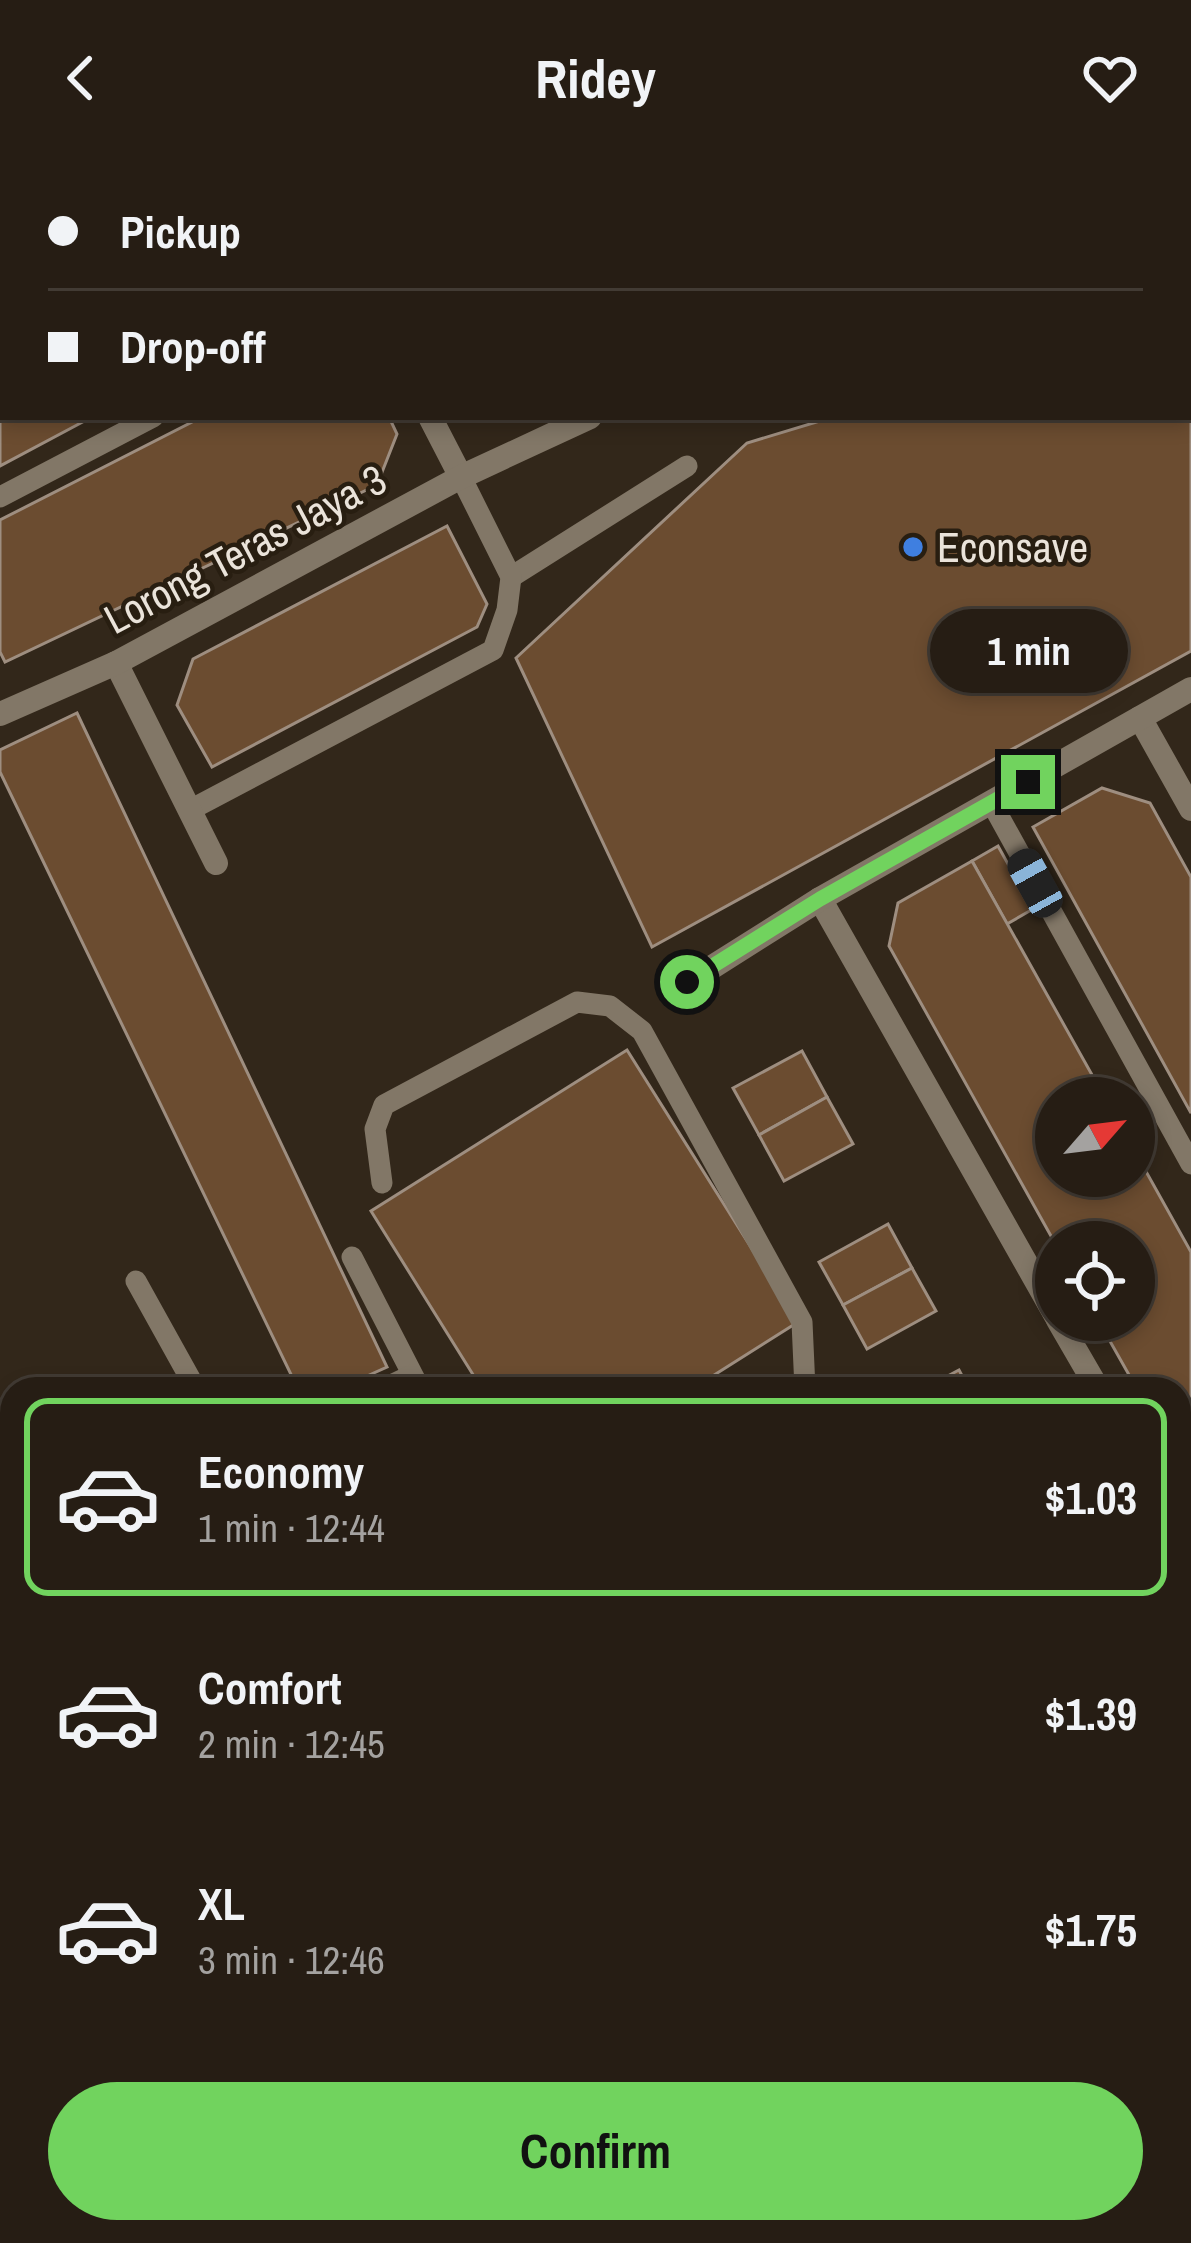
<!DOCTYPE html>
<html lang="en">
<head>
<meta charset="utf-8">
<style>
	:root { --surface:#261d14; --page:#322a22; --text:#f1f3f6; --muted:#a4a2a0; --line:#423b34; --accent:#71d35e }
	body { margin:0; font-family:"Archivo Narrow",sans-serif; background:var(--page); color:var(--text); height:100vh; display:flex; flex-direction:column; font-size:45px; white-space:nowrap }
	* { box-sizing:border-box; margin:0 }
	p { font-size:39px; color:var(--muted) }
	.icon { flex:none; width:66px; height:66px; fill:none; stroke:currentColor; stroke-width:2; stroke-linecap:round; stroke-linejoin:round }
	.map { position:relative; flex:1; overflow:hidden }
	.drawer { position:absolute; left:0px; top:1221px; width:1191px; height:867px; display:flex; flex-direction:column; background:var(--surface); border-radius:36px 36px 0 0; box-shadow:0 6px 18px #0003,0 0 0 3px var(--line) }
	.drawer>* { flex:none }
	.banner { position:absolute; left:0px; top:0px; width:1191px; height:264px; box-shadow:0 6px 18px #0003,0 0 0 3px var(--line); display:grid; align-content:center; height:264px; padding:0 48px; background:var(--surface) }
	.needle { width:78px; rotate:62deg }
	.buttons { position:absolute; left:1035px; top:921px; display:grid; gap:24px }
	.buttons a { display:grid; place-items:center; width:120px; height:120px; border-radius:50%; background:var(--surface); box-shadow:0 6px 18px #0003,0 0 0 3px var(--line); font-size:60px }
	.end { position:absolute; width:54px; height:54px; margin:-27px; border:15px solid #71d35e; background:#111; box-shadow:0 0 0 6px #111 }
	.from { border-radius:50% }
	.bubble { position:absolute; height:84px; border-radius:42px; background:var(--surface); box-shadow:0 6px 18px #0003,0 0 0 3px var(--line); font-size:39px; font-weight:700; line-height:84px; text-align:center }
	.car { position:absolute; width:36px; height:72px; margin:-36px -18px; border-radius:15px; box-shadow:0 0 9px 3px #0007; background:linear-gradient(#222 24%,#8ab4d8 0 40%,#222 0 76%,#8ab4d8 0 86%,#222 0) }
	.banner b { display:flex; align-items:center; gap:42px; height:114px; font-size:45px }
	.banner b+b { border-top:3px solid var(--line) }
	.banner i { width:30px; height:30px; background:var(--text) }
	ul { padding:21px 0 0; list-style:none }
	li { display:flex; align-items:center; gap:36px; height:198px; margin:0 24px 18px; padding:0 24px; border:6px solid transparent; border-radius:24px }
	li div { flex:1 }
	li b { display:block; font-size:45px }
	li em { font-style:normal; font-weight:700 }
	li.active { border-color:var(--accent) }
	li>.icon { width:108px; height:108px; stroke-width:1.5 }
	.primary-button { display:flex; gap:24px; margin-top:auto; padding:24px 48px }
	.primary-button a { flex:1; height:138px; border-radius:72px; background:var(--accent); color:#111; font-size:48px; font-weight:700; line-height:138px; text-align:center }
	header { display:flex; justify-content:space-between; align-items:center; height:156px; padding:0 48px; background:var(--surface); font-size:54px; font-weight:700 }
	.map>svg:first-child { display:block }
</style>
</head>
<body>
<header><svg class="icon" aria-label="back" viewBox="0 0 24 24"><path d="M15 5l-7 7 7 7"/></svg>Ridey<svg class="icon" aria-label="heart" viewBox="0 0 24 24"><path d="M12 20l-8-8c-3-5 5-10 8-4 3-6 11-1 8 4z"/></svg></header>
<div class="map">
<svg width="1191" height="2087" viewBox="0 0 1191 2087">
	<rect width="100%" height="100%" fill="#32271a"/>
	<g fill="#6b4c30" stroke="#9e8e80" stroke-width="3">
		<path d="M 0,0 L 77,0 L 79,3 L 3,3 L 3,69 L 0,70 Z"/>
		<path d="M 346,0 L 489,0 L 490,3 L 348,3 Z"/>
		<path d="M 703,0 L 928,0 L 924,3 L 701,3 Z"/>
		<path d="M 1075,0 L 1191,0 L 1191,495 L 652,791 L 516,502 L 747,287 L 833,261 L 1188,261 L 1188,3 L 1070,3 Z"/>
		<path d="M 3,153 L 3,261 L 92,261 L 0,310 L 0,154 Z"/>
		<path d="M 202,261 L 389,261 L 397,278 L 377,329 L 5,506 L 0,496 L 0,364 Z"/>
		<path d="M 447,370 L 487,448 L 477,471 L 212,611 L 177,549 L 193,503 Z"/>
		<path d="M 77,557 L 387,1211 L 338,1233 L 298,1233 L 0,616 L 0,594 Z"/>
		<path d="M 1102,632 L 1150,647 L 1191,721 L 1191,957 L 1033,671 Z"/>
		<path d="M 998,690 L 1033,753 L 1007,768 L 972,705 Z"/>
		<path d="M 972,705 L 1105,942 L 1056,942 L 1056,1020 L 1134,1020 L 1134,994 L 1191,1096 L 1191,1330 L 1179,1309 L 1179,1233 L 1137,1233 L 1098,1164 L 1134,1164 L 1134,1086 L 1056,1086 L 1056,1089 L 889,790 L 898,747 Z"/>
		<path d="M 627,894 L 798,1166 L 692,1233 L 482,1233 L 371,1055 Z"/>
		<path d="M 802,895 L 827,941 L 759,979 L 733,932 Z"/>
		<path d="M 827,941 L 853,988 L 784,1025 L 759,979 Z"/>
		<path d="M 888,1068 L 912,1112 L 843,1149 L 819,1106 Z"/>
		<path d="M 912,1112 L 936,1155 L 867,1193 L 843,1149 Z"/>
		<path d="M 959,1214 L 969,1233 L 923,1233 Z"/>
		<path d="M 12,1280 L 12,1337 L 0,1343 L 0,1286 Z"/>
		<path d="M 12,1337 L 12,1395 L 0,1401 L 0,1343 Z"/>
		<path d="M 1191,1650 L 1191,1709 L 1179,1687 L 1179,1657 Z"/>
		<path d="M 1179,1687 L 1191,1709 L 1191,1740 L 1179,1747 Z"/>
		<path d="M 12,1847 L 12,1964 L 0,1971 L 0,1854 Z"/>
		<path d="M 12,1996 L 12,2076 L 78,2076 L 59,2087 L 0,2087 L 0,2003 Z"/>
		<path d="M 1191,2021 L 1191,2073 L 1179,2061 L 1179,2028 Z"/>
		<path d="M 275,2076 L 362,2076 L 368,2087 L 281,2087 Z"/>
		<path d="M 362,2076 L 439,2076 L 419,2087 L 368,2087 Z"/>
		<path d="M 704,2076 L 840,2076 L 846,2087 L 709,2087 Z"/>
		<path d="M 1093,2076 L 1149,2076 L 1160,2087 L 1074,2087 Z"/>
	</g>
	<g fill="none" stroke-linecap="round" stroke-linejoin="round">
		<g stroke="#827767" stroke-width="21">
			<path d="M 127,0 L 128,3"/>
			<path d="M 676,0 L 677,3"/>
			<path d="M 643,3 L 648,0"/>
			<path d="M 0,341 L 153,261"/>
			<path d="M 511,421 L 687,310"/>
			<path d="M 991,646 L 1191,1008"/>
			<path d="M 190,654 L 493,494 L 507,454 L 511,421 L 461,321"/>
			<path d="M 382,1027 L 375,973 L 384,949 L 577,846 L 610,850 L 642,875 L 802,1166 L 805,1233"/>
			<path d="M 352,1101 L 420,1233"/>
			<path d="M 136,1125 L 196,1233"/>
			<path d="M 383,1233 L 412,1219"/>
			<path d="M 0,1986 L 12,1979"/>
			<path d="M 514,2076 L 523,2087"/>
			<path d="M 857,2076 L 862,2087"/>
			<path d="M 1176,2076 L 1187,2087"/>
		</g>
		<g stroke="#827767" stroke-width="24">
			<path d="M 294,0 L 296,3"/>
			<path d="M 228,3 L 234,0"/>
			<path d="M 989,3 L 994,0"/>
			<path d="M 0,122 L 3,120"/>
			<path d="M 430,261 L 461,321"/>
			<path d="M 116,507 L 216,707"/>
			<path d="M 0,558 L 116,507 L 461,321 L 590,261"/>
			<path d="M 1140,562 L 1191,653"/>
			<path d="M 820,743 L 1056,1160"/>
			<path d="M 687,827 L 820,743 L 1191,533"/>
			<path d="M 1058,1164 L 1098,1233"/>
			<path d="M 1179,1377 L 1191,1398"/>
			<path d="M 0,1657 L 12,1680"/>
			<path d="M 0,1817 L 12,1811"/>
			<path d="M 1179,1848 L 1191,1841"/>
			<path d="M 218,2076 L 223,2087"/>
			<path d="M 109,2087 L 129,2076"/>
		</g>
		<g stroke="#b5a38a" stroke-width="24">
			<path d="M 1179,1958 L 1191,1951"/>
			<path d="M 960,2087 L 977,2076"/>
		</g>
	</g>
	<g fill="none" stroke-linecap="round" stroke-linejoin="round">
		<path stroke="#71d35e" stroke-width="15" d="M 687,826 L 820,743 L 1028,626"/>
	</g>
	<circle fill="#3f7fe0" stroke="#281e11" stroke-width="4.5" cx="913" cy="391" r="12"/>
	<g text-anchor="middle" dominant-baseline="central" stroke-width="9" stroke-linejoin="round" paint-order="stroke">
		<g font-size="42" fill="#eae3da" stroke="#281e11" text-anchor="start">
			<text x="937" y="391">Econsave</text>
		</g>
		<g font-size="42" fill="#eae3da" stroke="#281e11">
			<text transform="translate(245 393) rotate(-28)">Lorong Teras Jaya 3</text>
		</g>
	</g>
</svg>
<div class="buttons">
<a><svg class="needle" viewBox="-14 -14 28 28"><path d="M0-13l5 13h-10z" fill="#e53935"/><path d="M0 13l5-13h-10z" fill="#a4a2a0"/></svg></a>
<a><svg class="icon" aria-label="locate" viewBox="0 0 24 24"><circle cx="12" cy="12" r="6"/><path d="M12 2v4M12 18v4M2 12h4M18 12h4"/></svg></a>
</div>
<i class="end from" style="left:687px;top:826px"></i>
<i class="end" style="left:1028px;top:626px"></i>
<div class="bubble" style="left:930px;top:453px;width:198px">1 min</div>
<i class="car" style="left:1035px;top:727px;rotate:331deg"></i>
<div class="banner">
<b><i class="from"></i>Pickup</b>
<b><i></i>Drop-off</b>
</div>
<section class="drawer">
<ul>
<li class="active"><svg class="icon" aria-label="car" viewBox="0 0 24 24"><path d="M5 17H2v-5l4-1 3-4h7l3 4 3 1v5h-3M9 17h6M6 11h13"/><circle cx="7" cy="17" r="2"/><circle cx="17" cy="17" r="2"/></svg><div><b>Economy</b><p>1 min · 12:44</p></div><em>$1.03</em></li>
<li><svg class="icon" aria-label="car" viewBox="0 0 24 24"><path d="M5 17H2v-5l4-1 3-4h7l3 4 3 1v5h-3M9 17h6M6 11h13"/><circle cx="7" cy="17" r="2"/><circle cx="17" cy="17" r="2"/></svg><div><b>Comfort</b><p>2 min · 12:45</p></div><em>$1.39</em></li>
<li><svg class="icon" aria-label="car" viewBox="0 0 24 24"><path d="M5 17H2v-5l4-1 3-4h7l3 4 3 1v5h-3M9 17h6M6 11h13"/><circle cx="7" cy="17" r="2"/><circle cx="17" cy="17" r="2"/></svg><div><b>XL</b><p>3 min · 12:46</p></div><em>$1.75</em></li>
</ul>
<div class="primary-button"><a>Confirm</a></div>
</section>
</div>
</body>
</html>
